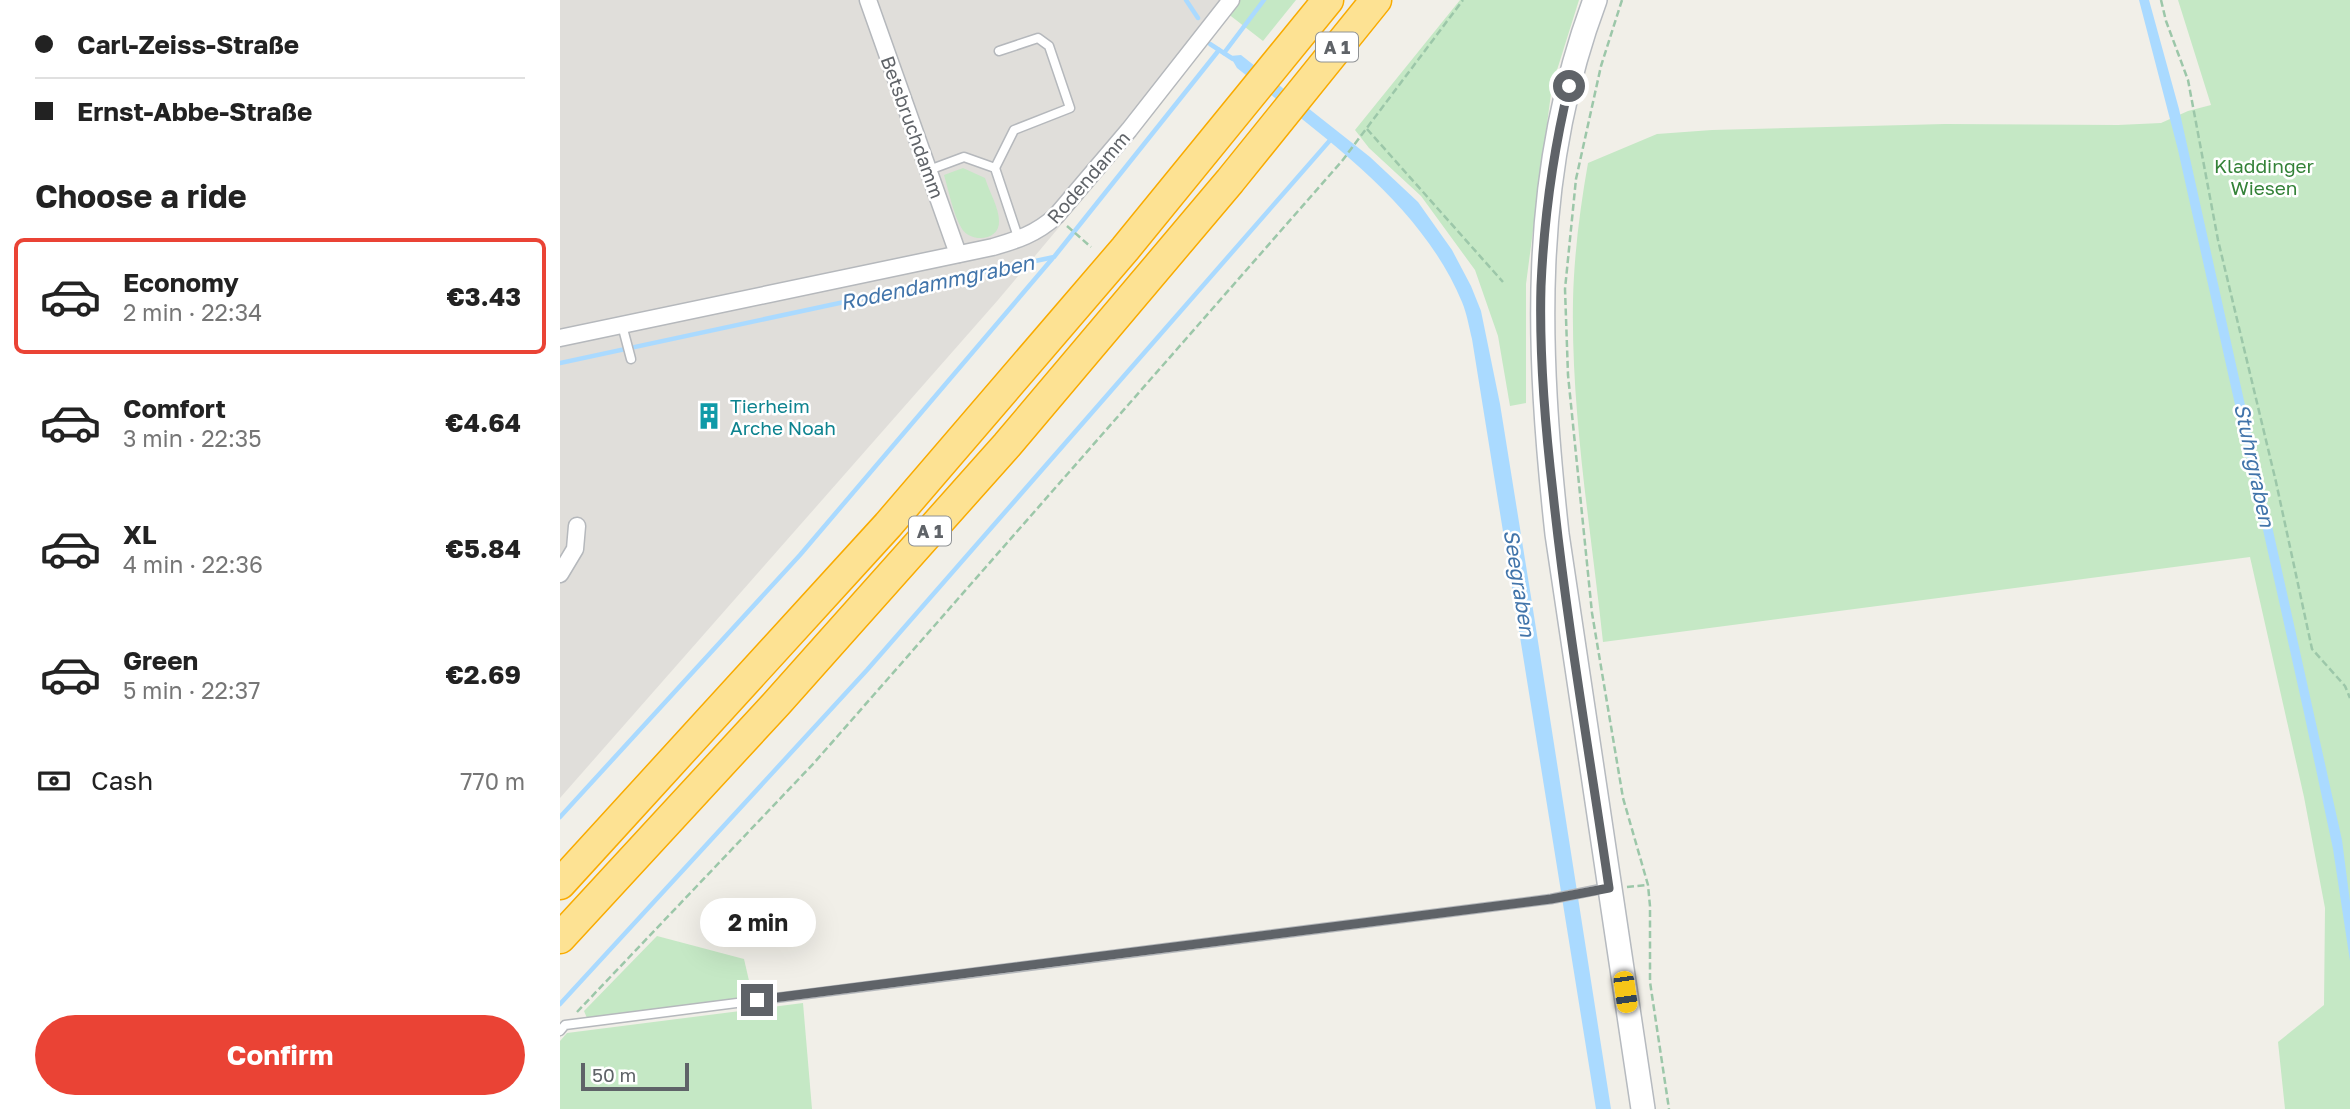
<!DOCTYPE html>
<html lang="en">
<head>
<meta charset="utf-8">
<style>
	:root { --surface:#fff; --page:#f6f6f6; --text:#222; --muted:#767676; --line:#e0e0e0; --accent:#ea4335 }
	body { margin:0; font-family:"Golos Text",sans-serif; background:var(--page); color:var(--text); height:100vh; display:flex; flex-direction:column; font-size:26px; white-space:nowrap }
	* { box-sizing:border-box; margin:0 }
	p { font-size:23px; color:var(--muted) }
	.icon { flex:none; width:38px; height:38px; fill:none; stroke:currentColor; stroke-width:2; stroke-linecap:round; stroke-linejoin:round }
	.map { position:relative; flex:1; overflow:hidden }
	.side { display:flex; flex-direction:column; background:var(--surface); width:560px }
	.side>* { flex:none }
	.hud { display:grid; align-content:center; height:154px; padding:0 35px; background:var(--surface) }
	.scale { position:absolute; left:21px; bottom:18px; width:108px; box-sizing:border-box; padding-left:7px; border:4px solid #5f6368; border-top:0; font-size:19px; line-height:24px; white-space:nowrap; color:#5f6368; -webkit-text-stroke:5px #fff; paint-order:stroke }
	.end { position:absolute; width:32px; height:32px; margin:-16px; border:9px solid #5f6368; background:#fff; box-shadow:0 0 0 4px #fff }
	.from { border-radius:50% }
	.bubble { position:absolute; height:49px; border-radius:24px; background:var(--surface); box-shadow:0 7px 28px #0002; font-size:23px; font-weight:700; line-height:49px; text-align:center }
	.car { position:absolute; width:21px; height:42px; margin:-21px -10px; border-radius:9px; box-shadow:0 0 5px 2px #0007; background:linear-gradient(#f5c518 24%,#345 0 40%,#f5c518 0 76%,#345 0 86%,#f5c518 0) }
	.hud b { display:flex; align-items:center; gap:24px; height:66px; font-size:26px }
	.hud b+b { border-top:2px solid var(--line) }
	.hud i { width:18px; height:18px; background:var(--text) }
	ul { padding:0; list-style:none }
	li { display:flex; align-items:center; gap:21px; height:116px; margin:0 14px 10px; padding:0 21px; border:4px solid transparent; border-radius:10px }
	li div { flex:1 }
	li b { display:block; font-size:26px }
	li em { font-style:normal; font-weight:700 }
	li.on { border-color:var(--accent) }
	li>.icon { width:63px; height:63px; stroke-width:1.5 }
	h2 { padding:0 35px; font-size:32px; line-height:84px }
	.pay { display:flex; align-items:center; gap:18px; height:77px; padding:0 35px; font-size:26px }
	.pay p { margin-inline-start:auto }
	.button { display:flex; gap:14px; margin-top:auto; padding:14px 35px }
	.button a { flex:1; height:80px; border-radius:42px; background:var(--accent); color:#fff; font-size:28px; font-weight:700; line-height:80px; text-align:center }
	main { display:flex; flex:1; min-height:0 }
	.map>svg:first-child { display:block }
</style>
</head>
<body>
<main>
<section class="side">
<div class="hud">
<b><i class="from"></i>Carl-Zeiss-Straße</b>
<b><i></i>Ernst-Abbe-Straße</b>
</div>
<h2>Choose a ride</h2>
<ul>
<li class="on"><svg class="icon" aria-label="car" viewBox="0 0 24 24"><path d="M5 17H2v-5l4-1 3-4h7l3 4 3 1v5h-3M9 17h6M6 11h13"/><circle cx="7" cy="17" r="2"/><circle cx="17" cy="17" r="2"/></svg><div><b>Economy</b><p>2 min · 22:34</p></div><em>€3.43</em></li>
<li><svg class="icon" aria-label="car" viewBox="0 0 24 24"><path d="M5 17H2v-5l4-1 3-4h7l3 4 3 1v5h-3M9 17h6M6 11h13"/><circle cx="7" cy="17" r="2"/><circle cx="17" cy="17" r="2"/></svg><div><b>Comfort</b><p>3 min · 22:35</p></div><em>€4.64</em></li>
<li><svg class="icon" aria-label="car" viewBox="0 0 24 24"><path d="M5 17H2v-5l4-1 3-4h7l3 4 3 1v5h-3M9 17h6M6 11h13"/><circle cx="7" cy="17" r="2"/><circle cx="17" cy="17" r="2"/></svg><div><b>XL</b><p>4 min · 22:36</p></div><em>€5.84</em></li>
<li><svg class="icon" aria-label="car" viewBox="0 0 24 24"><path d="M5 17H2v-5l4-1 3-4h7l3 4 3 1v5h-3M9 17h6M6 11h13"/><circle cx="7" cy="17" r="2"/><circle cx="17" cy="17" r="2"/></svg><div><b>Green</b><p>5 min · 22:37</p></div><em>€2.69</em></li>
</ul>
<div class="pay"><svg class="icon" aria-label="cash" viewBox="0 0 24 24"><path d="M3 7h18v10H3z"/><circle cx="12" cy="12" r="2"/></svg>Cash<p>770 m</p></div>
<div class="button"><a>Confirm</a></div>
</section>
<div class="map">
<svg width="1790" height="1109" viewBox="0 0 1790 1109">
	<rect width="100%" height="100%" fill="#f1efe8"/>
	<path fill="#e0deda" d="M 0,0 L 677,0 L 511,213 L 438,300 L 0,798 Z"/>
	<g fill="#c5e8c5">
		<path d="M 676,0 L 736,0 L 703,41 L 667,13 Z"/>
		<path d="M 900,0 L 1019,0 L 992,86 L 966,284 L 966,403 L 950,406 L 938,336 L 915,270 L 861,196 L 809,148 L 795,130 Z"/>
		<path d="M 1618,0 L 1790,0 L 1790,1109 L 1725,1109 L 1718,1042 L 1764,1005 L 1765,908 L 1744,797 L 1690,557 L 1043,642 C 1031,529 1011,414 1013,301 C 1014,255 1020,208 1028,163 L 1097,134 L 1152,130 L 1385,124 L 1558,125 L 1601,123 L 1628,111 L 1651,105 Z"/>
		<path d="M 403,168 L 425,178 C 429,191 439,208 439,221 C 440,241 411,243 402,229 C 393,214 389,192 384,175 Z"/>
		<path d="M 97,936 L 184,959 L 193,998 L 27,1018 L 24,1011 Z"/>
		<path d="M 243,1003 L 252,1109 L 0,1109 L 0,1041 L 7,1033 Z"/>
	</g>
	<g fill="#aadaff">
		<path d="M 1579,0 L 1589,0 L 1619,109 L 1782,840 L 1790,902 L 1790,961 L 1773,849 L 1744,713 L 1618,150 Z"/>
		<path d="M 681,55 L 810,157 L 858,202 L 892,250 L 911,286 L 921,311 L 940,404 L 972,603 L 1051,1109 L 1036,1109 L 912,339 C 909,327 907,314 902,302 C 860,201 759,134 677,68 L 670,56 Z"/>
	</g>
	<g fill="none" stroke-linecap="round" stroke-linejoin="round">
		<g stroke="#aadaff" stroke-width="4.5">
			<path d="M 626,0 L 638,18"/>
			<path d="M 650,44 L 673,59"/>
			<path d="M 664,53 L 704,0"/>
			<path d="M 0,363 L 494,257 L 659,50"/>
			<path d="M 0,817 L 240,555 L 492,259"/>
			<path d="M 0,1004 L 307,670 L 772,138"/>
		</g>
		<defs>
			<g id="lane">
				<path d="M 435,168 L 454,130 L 510,108 L 489,46 L 478,38 L 439,51"/>
				<path d="M 369,170 L 404,157 L 435,168 L 459,240"/>
				<path d="M 62,325 L 71,359"/>
				<path d="M 0,1031 L 5,1025 L 991,899 L 1046,888"/>
			</g>
			<g id="street">
				<path d="M 308,0 L 398,254"/>
				<path d="M 0,338 L 433,247 C 457,240 476,234 496,216 L 569,130 L 671,0"/>
				<path d="M 0,574 L 15,549 L 17,526"/>
			</g>
			<path id="secondary" d="M 1035,0 C 969,176 977,351 997,534 L 1083,1109"/>
			<g id="highway">
				<path d="M 0,884 L 328,525 L 565,249 L 768,0"/>
				<path d="M 0,938 L 217,703 L 447,445 L 670,181 L 816,0"/>
			</g>
		</defs>
		<use href="#lane" stroke="#b5b8bc" stroke-width="11"/>
		<use href="#street" stroke="#b5b8bc" stroke-width="19"/>
		<use href="#secondary" stroke="#b6babf" stroke-width="26"/>
		<use href="#highway" stroke="#f9ab00" stroke-width="33"/>
		<g stroke="#9cc7a9" stroke-width="2.5" stroke-dasharray="7 3.5" stroke-linecap="butt">
			<path d="M 1062,0 L 1041,66 L 1016,179 L 1005,289 L 1008,375 L 1032,613 L 1063,798 L 1088,885 L 1090,906 L 1090,982 L 1109,1109"/>
			<path d="M 1601,0 L 1606,21 L 1628,80 L 1658,240 L 1716,482 L 1752,649 L 1785,686 L 1790,698"/>
			<path d="M 807,129 L 943,282"/>
			<path d="M 507,226 L 531,247"/>
			<path d="M 1067,887 L 1088,885"/>
			<path d="M 17,1012 L 254,763 L 782,161 L 903,0"/>
		</g>
		<use href="#lane" stroke="#fff" stroke-width="8"/>
		<use href="#street" stroke="#fff" stroke-width="16"/>
		<use href="#secondary" stroke="#fff" stroke-width="23"/>
		<use href="#highway" stroke="#fde293" stroke-width="30"/>
	</g>
	<g fill="none" stroke-linecap="round" stroke-linejoin="round">
		<path stroke="#5f6368" stroke-width="9" d="M 197,1000 L 991,899 L 1049,888 C 1030,757 1007,625 993,493 C 985,425 979,355 981,286 C 984,219 993,152 1009,86"/>
	</g>
	<defs>
		<symbol id="building-bare" viewBox="-9 -9 18 18"><path d="M-4-6H4V6H1V3H-1V6H-4ZM-2.5-4.3h1.7v1.8h-1.7ZM.8-4.3h1.7v1.8H.8ZM-2.5-1h1.7V.8h-1.7ZM.8-1h1.7V.8H.8Z" fill="#0f9aa8" stroke="#fff" stroke-width="2.5" paint-order="stroke"/></symbol>
	</defs>
	<g fill-rule="evenodd">
		<use href="#building-bare" x="130" y="397" width="38" height="38"/>
	</g>
	<g text-anchor="middle" dominant-baseline="central" stroke-width="5" stroke-linejoin="round" paint-order="stroke">
		<g fill="#fff" stroke="#8f9295" stroke-width="2">
			<rect x="756" y="32.5" width="42" height="29" rx="5"/>
			<rect x="349" y="516.5" width="42" height="29" rx="5"/>
		</g>
		<g font-size="18" font-weight="bold" fill="#5f6368">
			<text x="777" y="47">A 1</text>
			<text x="370" y="531">A 1</text>
		</g>
		<g font-size="19" fill="#5f6368" stroke="#fff">
			<text transform="translate(353 127) rotate(70)">Betsbruchdamm</text>
			<text transform="translate(528 177) rotate(-49)">Rodendamm</text>
		</g>
		<g font-size="19" fill="#348238" stroke="#fff">
			<text x="1704" y="165">Kladdinger<tspan x="1704" dy="22">Wiesen</tspan></text>
		</g>
		<g font-size="19" fill="#0d838f" stroke="#fff" text-anchor="start">
			<text x="170" y="405">Tierheim<tspan x="170" dy="22">Arche Noah</tspan></text>
		</g>
		<g font-size="21" font-style="italic" fill="#4174aa" stroke="#fff">
			<text transform="translate(377 282) rotate(-12)">Rodendammgraben</text>
			<text transform="translate(1695 465) rotate(78)">Stuhrgraben</text>
			<text transform="translate(960 583) rotate(81)">Seegraben</text>
		</g>
	</g>
</svg>
<div class="scale">50 m</div>
<i class="end from" style="left:1009px;top:86px"></i>
<i class="end" style="left:197px;top:1000px"></i>
<div class="bubble" style="left:140px;top:898px;width:116px">2 min</div>
<i class="car" style="left:1065px;top:992px;rotate:172deg"></i>
</div>
</main>
</body>
</html>
